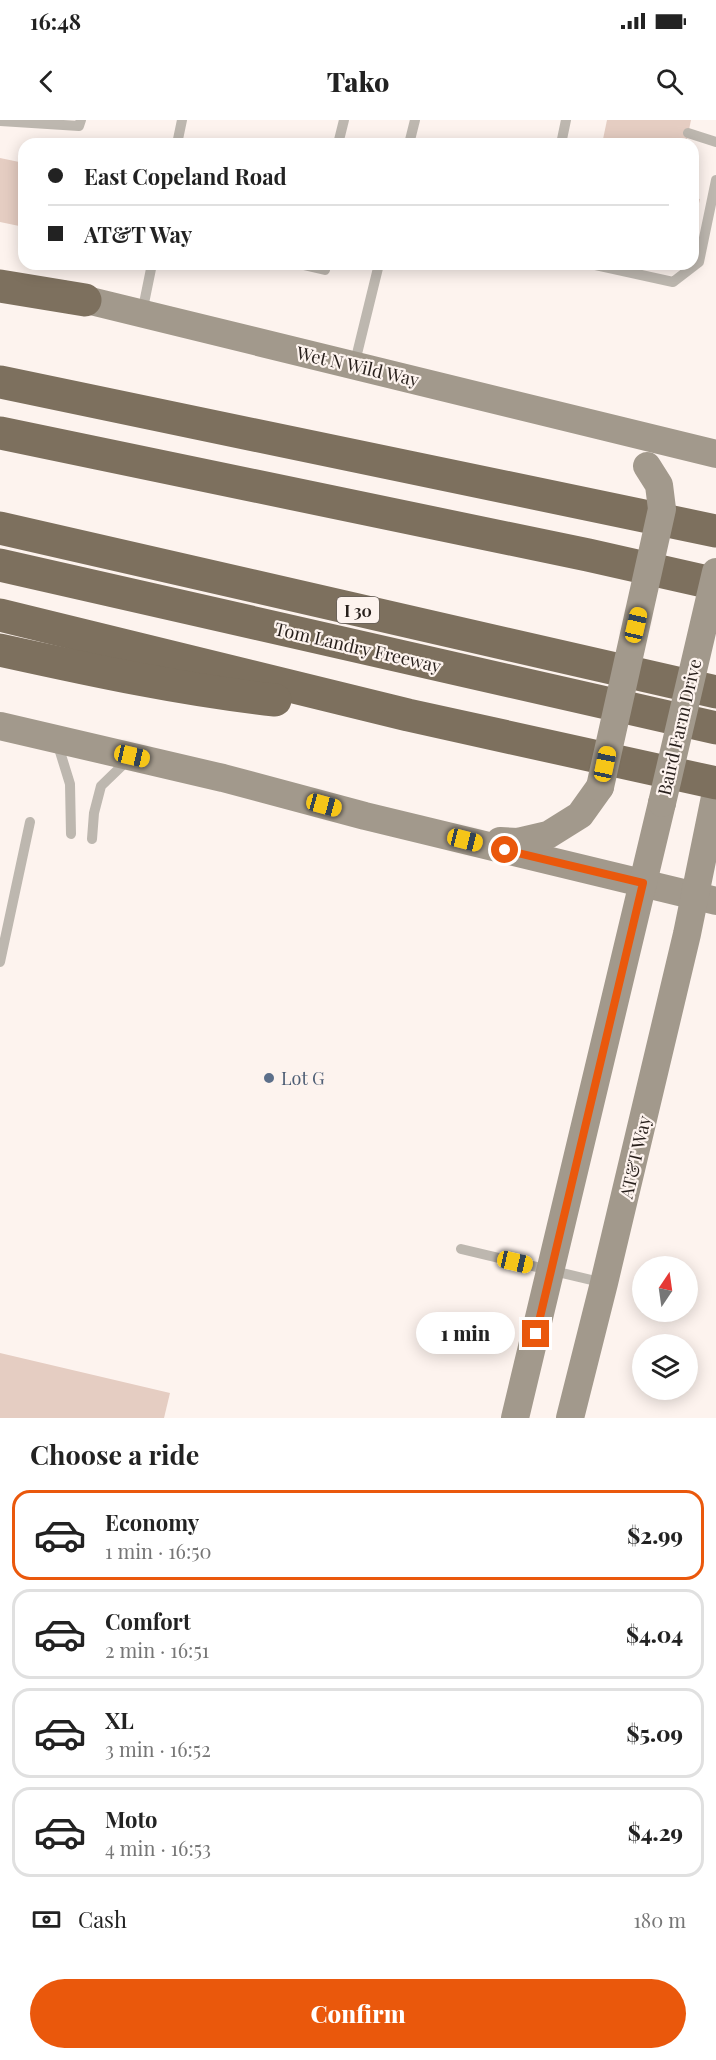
<!DOCTYPE html>
<html lang="en">
<head>
<meta charset="utf-8">
<style>
	:root { --surface:#fff; --page:#f6f6f6; --text:#222; --muted:#767676; --line:#e0e0e0; --accent:#ea580c }
	body { margin:0; font-family:"Playfair Display",serif; background:var(--page); color:var(--text); height:100vh; display:flex; flex-direction:column; font-size:22px; white-space:nowrap }
	* { box-sizing:border-box; margin:0 }
	p { font-size:20px; color:var(--muted) }
	.icon { flex:none; width:33px; height:33px; fill:none; stroke:currentColor; stroke-width:2; stroke-linecap:round; stroke-linejoin:round }
	.map { position:relative; height:1298px; overflow:hidden }
	.panel { display:flex; flex-direction:column; background:var(--surface); flex:1 }
	.panel>* { flex:none }
	.hud { position:absolute; left:18px; top:18px; width:681px; height:132px; border-radius:18px; box-shadow:0 3px 15px #0003; display:grid; align-content:center; height:132px; padding:0 30px; background:var(--surface) }
	.needle { width:39px; rotate:13deg }
	.tools { position:absolute; left:632px; top:1136px; display:grid; gap:12px }
	.tools a { display:grid; place-items:center; width:66px; height:66px; border-radius:50%; background:var(--surface); box-shadow:0 3px 15px #0003; font-size:30px }
	.end { position:absolute; width:27px; height:27px; margin:-14px; border:8px solid #ea580c; background:#fff; box-shadow:0 0 0 3px #fff }
	.from { border-radius:50% }
	.bubble { position:absolute; height:42px; border-radius:21px; background:var(--surface); box-shadow:0 3px 15px #0003; font-size:20px; font-weight:800; line-height:42px; text-align:center }
	.car { position:absolute; width:18px; height:36px; margin:-18px -9px; border-radius:8px; box-shadow:0 0 4px 2px #0007; background:linear-gradient(#f5c518 24%,#345 0 40%,#f5c518 0 76%,#345 0 86%,#f5c518 0) }
	.hud b { display:flex; align-items:center; gap:21px; height:57px; font-size:22px }
	.hud b+b { border-top:2px solid var(--line) }
	.hud i { width:15px; height:15px; background:var(--text) }
	ul { padding:0; list-style:none }
	li { display:flex; align-items:center; gap:18px; height:90px; margin:0 12px 9px; padding:0 18px; border:3px solid var(--line); border-radius:18px }
	li div { flex:1 }
	li b { display:block; font-size:22px }
	li em { font-style:normal; font-weight:800 }
	li.on { border-color:var(--accent) }
	li>.icon { width:54px; height:54px; stroke-width:1.5 }
	h2 { padding:0 30px; font-size:27px; line-height:72px }
	.pay { display:flex; align-items:center; gap:15px; height:66px; padding:0 30px; font-size:22px }
	.pay p { margin-inline-start:auto }
	.button { display:flex; gap:12px; margin-top:auto; padding:12px 30px }
	.button a { flex:1; height:69px; border-radius:36px; background:var(--accent); color:#fff; font-size:24px; font-weight:800; line-height:69px; text-align:center }
	.status { display:flex; justify-content:space-between; align-items:center; height:42px; padding:0 30px; background:var(--surface); direction:ltr }
	.status svg { height:16px; fill:currentColor }
	header { display:flex; justify-content:space-between; align-items:center; height:78px; padding:0 30px; background:var(--surface); font-size:27px; font-weight:800 }
	.map>svg:first-child { display:block }
</style>
</head>
<body>
<div class="status"><b>16:48</b><svg viewBox="0 0 49 12"><path d="M0 12V9h3v3zM5 12V6h3v6zM10 12V3h3v9zM15 12V0h3v12zM26 1h20v11H26zM47 4h2v5h-2z"/></svg></div>
<header><svg class="icon" aria-label="back" viewBox="0 0 24 24"><path d="M15 5l-7 7 7 7"/></svg>Tako<svg class="icon" aria-label="search" viewBox="0 0 24 24"><circle cx="10" cy="10" r="6"/><path d="M15 15l6 6"/></svg></header>
<div class="map">
<svg width="716" height="1298" viewBox="0 0 716 1298">
	<rect width="100%" height="100%" fill="#fdf3ee"/>
	<g fill="#e5cdc2">
		<path d="M 607,0 L 691,0 L 686,24 L 602,24 Z"/>
		<path d="M 0,38 L 24,43 L 24,107 L 0,102 Z"/>
		<path d="M 693,78 L 700,79 L 694,105 L 693,105 Z"/>
		<path d="M 0,1233 L 170,1273 L 164,1298 L 0,1298 Z"/>
	</g>
	<g fill="none" stroke-linecap="round" stroke-linejoin="round">
		<g stroke="#bdb7af" stroke-width="10">
			<path d="M 0,1 L 79,6 L 81,0"/>
			<path d="M 688,13 L 716,22"/>
			<path d="M 177,24 L 182,0"/>
			<path d="M 338,24 L 344,0"/>
			<path d="M 409,24 L 415,0"/>
			<path d="M 561,24 L 566,0"/>
			<path d="M 299,144 L 325,150 L 325,144"/>
			<path d="M 591,144 L 673,162 L 699,142 L 716,60"/>
			<path d="M 142,193 L 152,144"/>
			<path d="M 354,246 L 379,144"/>
			<path d="M 57,622 L 70,664 L 71,714"/>
			<path d="M 92,719 L 94,693 L 101,666 L 129,639"/>
			<path d="M 0,842 L 30,702"/>
			<path d="M 461,1129 L 604,1163"/>
		</g>
		<g stroke="#a2998c" stroke-width="28">
			<path d="M 62,174 L 716,334"/>
			<path d="M 0,606 L 223,658 L 365,696 L 716,781"/>
			<path d="M 500,721 L 518,722 L 548,715 L 580,695 L 600,667"/>
			<path d="M 515,1298 L 662,683"/>
			<path d="M 570,1298 L 604,1163 L 687,814 L 716,672"/>
		</g>
		<g stroke="#7d705e" stroke-width="33">
			<path d="M 0,166 L 85,180"/>
			<path d="M 0,262 L 716,411"/>
			<path d="M 0,313 L 588,435 L 716,464"/>
			<path d="M 0,408 L 716,572"/>
			<path d="M 0,445 L 716,608"/>
			<path d="M 0,495 L 408,595 L 716,663"/>
			<path d="M 0,530 C 91,550 183,570 275,580"/>
		</g>
		<g stroke="#a2998c" stroke-width="28">
			<path d="M 600,667 L 662,389 L 659,365 L 647,346"/>
			<path d="M 662,683 L 716,452"/>
		</g>
	</g>
	<g fill="none" stroke-linecap="round" stroke-linejoin="round">
		<path stroke="#ea580c" stroke-width="8" d="M 505,730 L 643,763 L 536,1214"/>
	</g>
	<circle fill="#5c6f8a" stroke="#fdf3ee" stroke-width="2" cx="269" cy="958" r="6"/>
	<g text-anchor="middle" dominant-baseline="central" stroke-width="4.5" stroke-linejoin="round" paint-order="stroke">
		<rect fill="#fdf3ee" stroke="#675f5a" stroke-width="1.5" x="337" y="477" width="42" height="26" rx="4.5"/>
		<g font-size="16" font-weight="bold" fill="#271f1b">
			<text x="358" y="490">I 30</text>
		</g>
		<g font-size="18" fill="#271f1b" stroke="#fdf3ee">
			<text transform="translate(358 246) rotate(13)">Wet N Wild Way</text>
			<text transform="translate(358 527) rotate(13)">Tom Landry Freeway</text>
			<text transform="translate(679 607) rotate(-77)">Baird Farm Drive</text>
			<text transform="translate(635 1037) rotate(-77)">AT&amp;T Way</text>
		</g>
		<g font-size="18" fill="#4e5e75" stroke="#fdf3ee" text-anchor="start">
			<text x="281" y="958">Lot G</text>
		</g>
	</g>
</svg>
<div class="tools">
<a><svg class="needle" viewBox="-14 -14 28 28"><path d="M0-13l5 13h-10z" fill="#e53935"/><path d="M0 13l5-13h-10z" fill="#767676"/></svg></a>
<a><svg class="icon" aria-label="layers" viewBox="0 0 24 24"><path d="M12 4l9 5-9 5-9-5zM3 14l9 5 9-5"/></svg></a>
</div>
<i class="end from" style="left:505px;top:730px"></i>
<i class="end" style="left:536px;top:1214px"></i>
<div class="bubble" style="left:416px;top:1192px;width:99px">1 min</div>
<i class="car" style="left:636px;top:505px;rotate:13deg"></i>
<i class="car" style="left:132px;top:636px;rotate:103deg"></i>
<i class="car" style="left:605px;top:644px;rotate:12deg"></i>
<i class="car" style="left:324px;top:685px;rotate:105deg"></i>
<i class="car" style="left:465px;top:720px;rotate:104deg"></i>
<i class="car" style="left:515px;top:1142px;rotate:103deg"></i>
<div class="hud">
<b><i class="from"></i>East Copeland Road</b>
<b><i></i>AT&amp;T Way</b>
</div>
</div>
<section class="panel">
<h2>Choose a ride</h2>
<ul>
<li class="on"><svg class="icon" aria-label="car" viewBox="0 0 24 24"><path d="M5 17H2v-5l4-1 3-4h7l3 4 3 1v5h-3M9 17h6M6 11h13"/><circle cx="7" cy="17" r="2"/><circle cx="17" cy="17" r="2"/></svg><div><b>Economy</b><p>1 min · 16:50</p></div><em>$2.99</em></li>
<li><svg class="icon" aria-label="car" viewBox="0 0 24 24"><path d="M5 17H2v-5l4-1 3-4h7l3 4 3 1v5h-3M9 17h6M6 11h13"/><circle cx="7" cy="17" r="2"/><circle cx="17" cy="17" r="2"/></svg><div><b>Comfort</b><p>2 min · 16:51</p></div><em>$4.04</em></li>
<li><svg class="icon" aria-label="car" viewBox="0 0 24 24"><path d="M5 17H2v-5l4-1 3-4h7l3 4 3 1v5h-3M9 17h6M6 11h13"/><circle cx="7" cy="17" r="2"/><circle cx="17" cy="17" r="2"/></svg><div><b>XL</b><p>3 min · 16:52</p></div><em>$5.09</em></li>
<li><svg class="icon" aria-label="car" viewBox="0 0 24 24"><path d="M5 17H2v-5l4-1 3-4h7l3 4 3 1v5h-3M9 17h6M6 11h13"/><circle cx="7" cy="17" r="2"/><circle cx="17" cy="17" r="2"/></svg><div><b>Moto</b><p>4 min · 16:53</p></div><em>$4.29</em></li>
</ul>
<div class="pay"><svg class="icon" aria-label="cash" viewBox="0 0 24 24"><path d="M3 7h18v10H3z"/><circle cx="12" cy="12" r="2"/></svg>Cash<p>180 m</p></div>
<div class="button"><a>Confirm</a></div>
</section>
</body>
</html>
